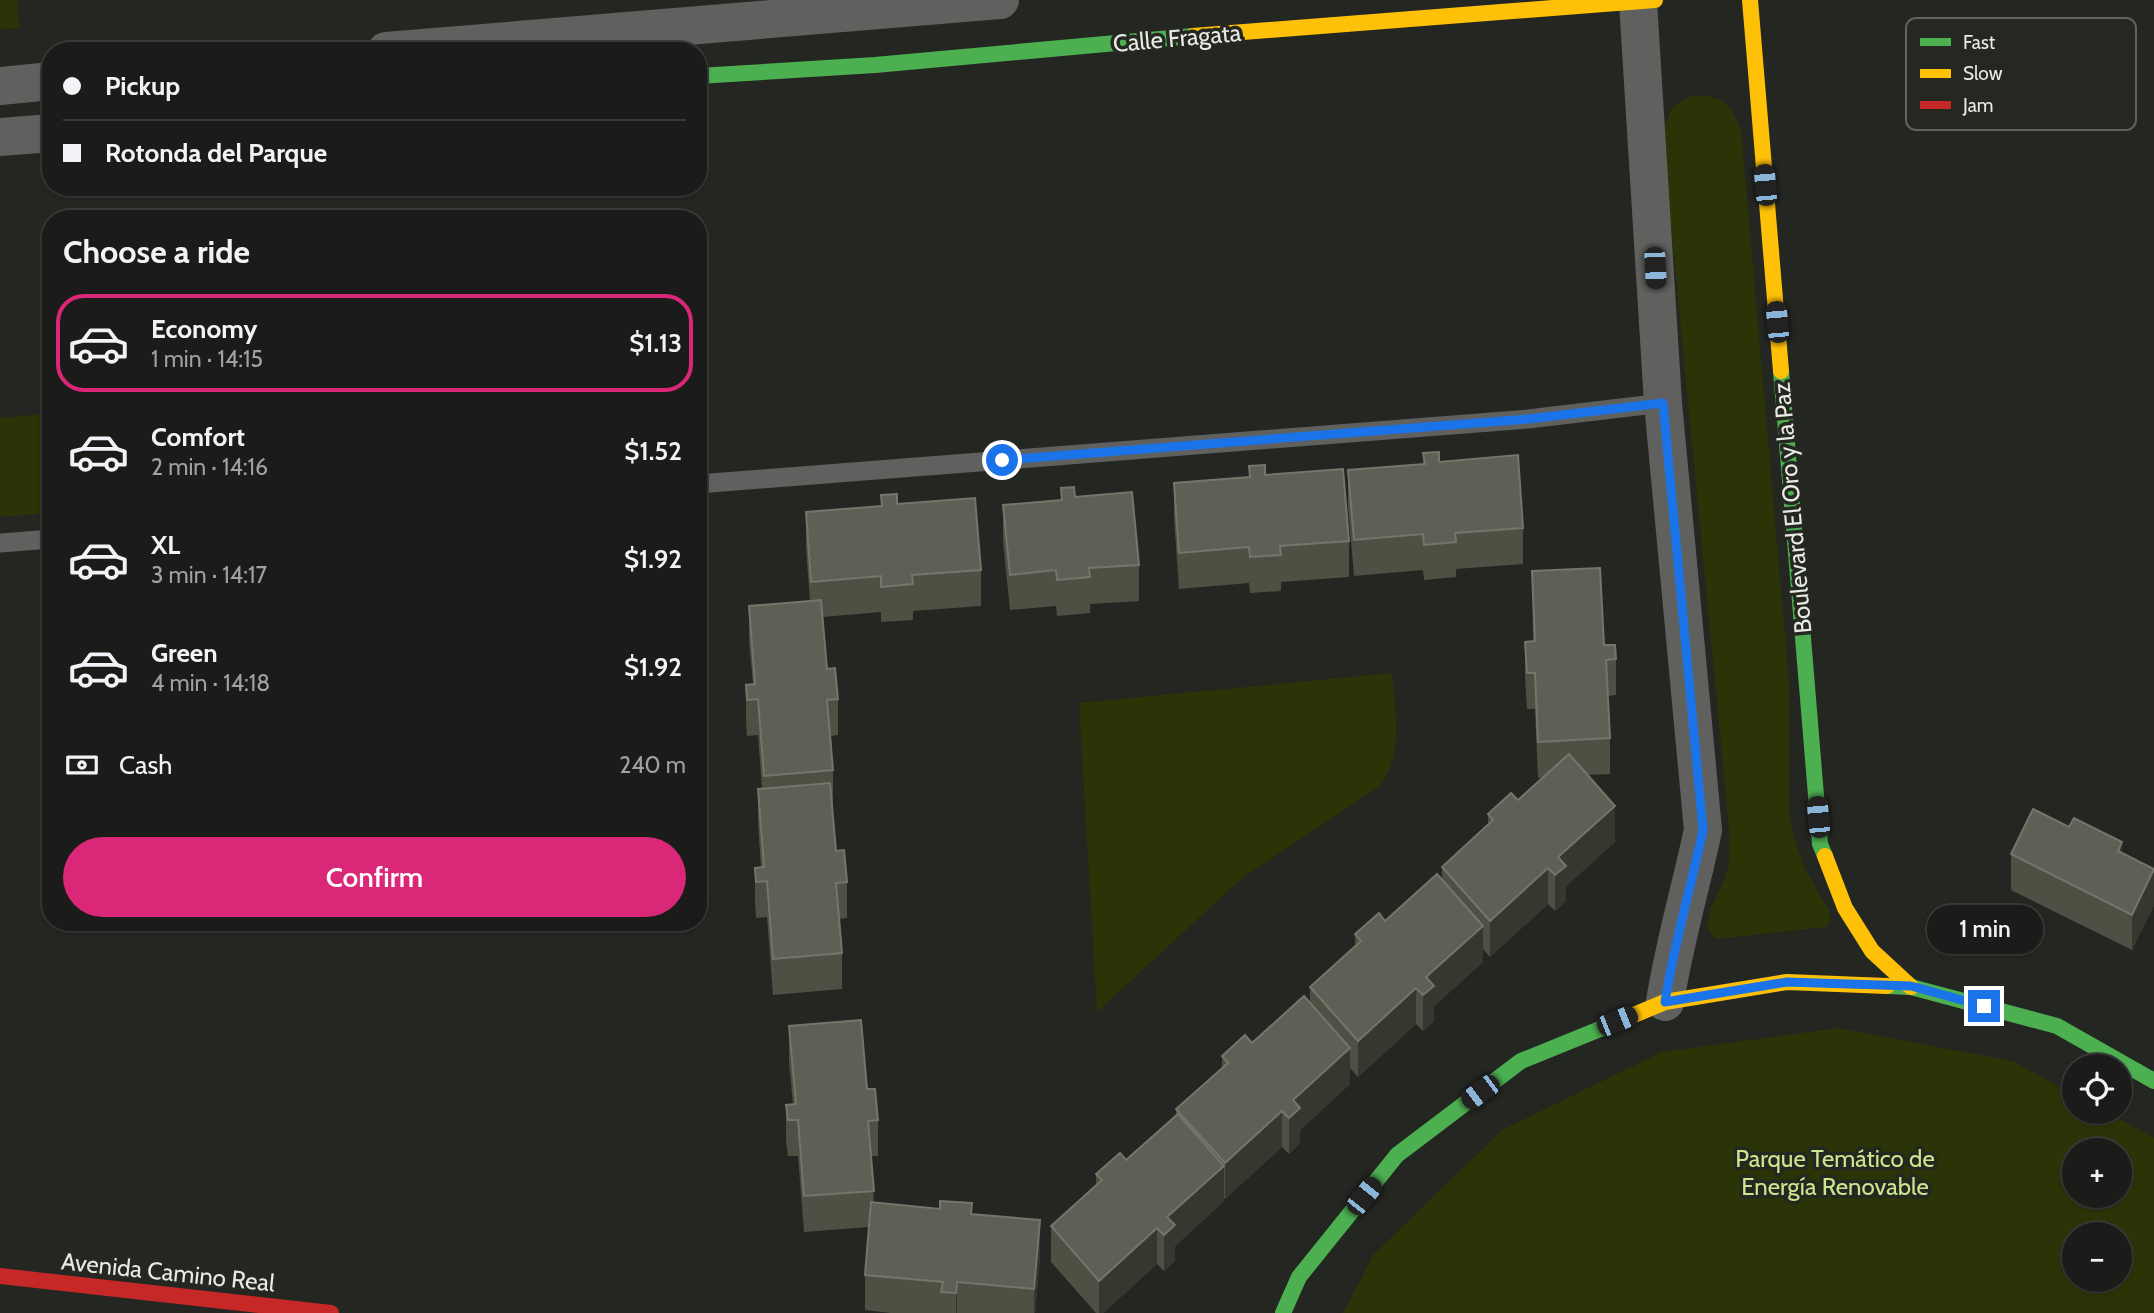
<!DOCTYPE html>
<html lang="en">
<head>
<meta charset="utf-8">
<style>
	:root { --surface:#1b1c1a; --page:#242523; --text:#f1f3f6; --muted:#a0a1a2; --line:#393a39; --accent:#db2777 }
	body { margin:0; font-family:Cabin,sans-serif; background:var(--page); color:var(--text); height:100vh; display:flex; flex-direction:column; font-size:26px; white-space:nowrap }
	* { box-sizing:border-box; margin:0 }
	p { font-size:23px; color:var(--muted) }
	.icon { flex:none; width:38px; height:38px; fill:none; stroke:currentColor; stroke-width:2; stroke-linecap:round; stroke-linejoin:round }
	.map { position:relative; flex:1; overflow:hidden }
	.details { position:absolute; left:42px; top:210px; width:665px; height:721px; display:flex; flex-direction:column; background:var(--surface); border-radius:28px; box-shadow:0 2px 5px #0004,0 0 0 2px var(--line) }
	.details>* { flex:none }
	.guide { position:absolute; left:42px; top:42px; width:665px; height:154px; border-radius:28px; box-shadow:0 2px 5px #0004,0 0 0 2px var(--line); display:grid; align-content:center; height:154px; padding:0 21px; background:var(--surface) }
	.fabs { position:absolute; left:2062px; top:1054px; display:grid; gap:14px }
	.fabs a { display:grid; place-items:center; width:70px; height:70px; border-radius:50%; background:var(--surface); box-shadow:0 2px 5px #0004,0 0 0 2px var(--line); font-size:35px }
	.end { position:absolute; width:32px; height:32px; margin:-16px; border:9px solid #1a73e8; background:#fff; box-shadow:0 0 0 4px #fff }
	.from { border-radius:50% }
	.bubble { position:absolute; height:49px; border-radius:24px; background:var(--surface); box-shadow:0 2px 5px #0004,0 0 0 2px var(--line); font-size:23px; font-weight:600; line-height:49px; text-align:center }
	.car { position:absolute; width:21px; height:42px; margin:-21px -10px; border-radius:9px; box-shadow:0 0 5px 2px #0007; background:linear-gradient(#222 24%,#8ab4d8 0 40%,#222 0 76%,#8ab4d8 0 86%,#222 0) }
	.guide b { display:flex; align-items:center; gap:24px; height:66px; font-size:26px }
	.guide b+b { border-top:2px solid var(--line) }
	.guide i { width:18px; height:18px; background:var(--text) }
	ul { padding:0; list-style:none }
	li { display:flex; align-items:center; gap:21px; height:98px; margin:0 14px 10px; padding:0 7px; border:4px solid transparent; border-radius:28px }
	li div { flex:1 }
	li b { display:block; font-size:26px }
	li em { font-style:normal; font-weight:600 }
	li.on { border-color:var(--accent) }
	li>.icon { width:63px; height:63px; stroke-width:1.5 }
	h2 { padding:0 21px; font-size:32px; line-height:84px }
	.pay { display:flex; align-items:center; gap:18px; height:77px; padding:0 21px; font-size:26px }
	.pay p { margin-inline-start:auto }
	.action { display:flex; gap:14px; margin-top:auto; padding:14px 21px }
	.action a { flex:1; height:80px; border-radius:42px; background:var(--accent); color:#fff; font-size:28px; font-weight:600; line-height:80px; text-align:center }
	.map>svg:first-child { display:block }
</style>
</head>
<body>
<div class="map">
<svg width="2154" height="1313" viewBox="0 0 2154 1313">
	<rect width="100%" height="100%" fill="#242622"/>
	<g fill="#2a3407" fill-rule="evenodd">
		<path d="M 0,0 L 17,0 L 19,28 L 0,29 Z"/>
		<path d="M 1693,95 C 1724,96 1728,102 1741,129 L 1789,682 L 1789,814 L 1794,838 L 1805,869 L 1829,910 L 1830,921 L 1826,927 L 1717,939 C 1694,923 1722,891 1727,872 C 1730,861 1729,848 1730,838 L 1662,132 L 1673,106 Z"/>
		<path d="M 51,413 L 51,513 L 0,517 L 0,418 Z"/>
		<path d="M 1392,673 C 1395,714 1404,749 1381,785 L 1240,880 L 1097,1012 L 1079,703 Z"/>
		<path d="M 1838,1028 L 2012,1061 L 2074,1094 L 2074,1111 L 2105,1111 L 2154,1138 L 2154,1313 L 1343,1313 L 1374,1254 L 1502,1130 L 1662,1052 ZM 2074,1150 L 2119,1150 L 2119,1195 L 2074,1195 ZM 2074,1234 L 2119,1234 L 2119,1279 L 2074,1279 Z"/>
	</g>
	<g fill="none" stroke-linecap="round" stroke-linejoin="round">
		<g stroke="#60615e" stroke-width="19">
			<path d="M 698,484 L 1528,419 L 1663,403"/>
			<path d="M 0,543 L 51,539"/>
		</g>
		<g stroke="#60615e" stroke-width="38">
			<path d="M 1638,2 L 1663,403 L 1703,830 C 1691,887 1674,944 1665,1002"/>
			<path d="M 386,51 L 1000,0"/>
			<path d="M 0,86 L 51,81"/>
			<path d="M 0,137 L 51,133"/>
		</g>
		<g stroke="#4caf50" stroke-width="16">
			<path d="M 698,76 L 875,65 L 1193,36"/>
			<path d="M 1781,371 L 1820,844 L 1825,856"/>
			<path d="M 1887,986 L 1911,987 L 2057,1026 L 2154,1081"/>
			<path d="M 1283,1313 L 1299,1277 L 1397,1155 L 1521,1061 L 1622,1020"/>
		</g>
		<g stroke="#ffc107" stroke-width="16">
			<path d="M 1750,0 L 1781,371"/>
			<path d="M 1193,36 L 1655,0"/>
			<path d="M 1825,856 L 1845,908 L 1872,951 L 1911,987"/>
			<path d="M 1622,1020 L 1665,1002 L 1787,982 L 1887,986"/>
		</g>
		<path stroke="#c62828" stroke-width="16" d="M 0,1276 L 331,1313"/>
	</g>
	<g fill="#4d5043">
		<path d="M 1423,453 L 1439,462 L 1523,528 L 1523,564 L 1456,569 L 1456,577 L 1424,580 L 1423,570 L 1354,576 L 1348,506 L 1348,470 L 1423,464 Z"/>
		<path d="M 1249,466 L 1265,475 L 1349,541 L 1349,577 L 1281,582 L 1281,591 L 1250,593 L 1249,583 L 1179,589 L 1174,519 L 1174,483 L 1249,477 Z"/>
		<path d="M 1061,488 L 1075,497 L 1139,565 L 1139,601 L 1090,604 L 1090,613 L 1057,616 L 1056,606 L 1010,610 L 1003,541 L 1003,505 L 1061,500 Z"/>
		<path d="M 881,495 L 897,504 L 981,570 L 981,606 L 913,611 L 913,620 L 881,622 L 881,612 L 823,617 L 827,669 L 838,699 L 838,735 L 831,736 L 833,770 L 833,806 L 832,806 L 836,851 L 847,882 L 847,918 L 839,919 L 842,953 L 842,989 L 773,995 L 767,917 L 756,918 L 755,903 L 755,868 L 761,867 L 758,824 L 758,789 L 762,788 L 758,735 L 747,736 L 746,721 L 746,685 L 753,684 L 749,642 L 749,606 L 810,601 L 806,548 L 806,512 L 881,506 Z"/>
		<path d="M 1532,571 L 1604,645 L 1616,659 L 1616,695 L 1608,696 L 1610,738 L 1610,774 L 1588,775 L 1615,842 L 1566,886 L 1566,901 L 1555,911 L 1548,904 L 1490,957 L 1483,949 L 1483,962 L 1434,1006 L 1434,1021 L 1423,1031 L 1416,1024 L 1358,1077 L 1350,1068 L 1350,1084 L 1300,1130 L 1300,1143 L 1289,1154 L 1282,1147 L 1225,1199 L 1224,1198 L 1224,1201 L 1175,1246 L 1175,1261 L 1164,1271 L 1157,1264 L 1103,1313 L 1096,1313 L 1051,1262 L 1051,1226 L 1096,1185 L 1096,1174 L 1126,1160 L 1176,1115 L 1176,1109 L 1222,1068 L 1222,1056 L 1252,1043 L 1310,1003 L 1310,987 L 1355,946 L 1355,934 L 1385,921 L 1442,880 L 1442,867 L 1488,825 L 1488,814 L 1518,800 L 1543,777 L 1538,778 L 1535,709 L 1527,709 L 1525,678 L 1525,642 L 1533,641 Z"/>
		<path d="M 2069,827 L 2122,853 L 2154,905 L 2132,950 L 2011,890 L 2011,854 Z"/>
		<path d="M 789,1026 L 867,1089 L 878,1120 L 878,1156 L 871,1156 L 874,1202 L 972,1214 L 1040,1256 L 1035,1313 L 891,1313 L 865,1310 L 865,1275 L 869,1227 L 804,1232 L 798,1156 L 788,1156 L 786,1141 L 786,1105 L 793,1105 L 789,1062 Z"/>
	</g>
	<g fill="#35382f">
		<path d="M 1615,806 L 1615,842 L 1566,886 L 1566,901 L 1555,911 L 1555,875 L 1558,857 Z"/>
		<path d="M 2122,842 L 2122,878 L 2118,851 Z"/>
		<path d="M 1548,868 L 1548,904 L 1490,957 L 1490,921 Z"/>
		<path d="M 2154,869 L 2154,905 L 2132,950 L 2132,915 Z"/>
		<path d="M 1483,926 L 1483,962 L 1434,1006 L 1434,1021 L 1423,1031 L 1423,995 L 1426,977 Z"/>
		<path d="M 1416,988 L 1416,1024 L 1358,1077 L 1358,1041 Z"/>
		<path d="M 1350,1048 L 1350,1084 L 1300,1130 L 1300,1143 L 1289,1154 L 1289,1118 L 1293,1100 Z"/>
		<path d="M 1282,1111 L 1282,1147 L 1225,1199 L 1225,1163 Z"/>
		<path d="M 1224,1166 L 1224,1201 L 1175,1246 L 1175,1261 L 1164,1271 L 1164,1235 L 1167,1217 Z"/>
		<path d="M 1040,1220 L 1040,1256 L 1035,1313 L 1034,1313 L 1034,1289 Z"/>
		<path d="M 1157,1228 L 1157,1264 L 1103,1313 L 1099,1313 L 1099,1281 Z"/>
		<path d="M 957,1282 L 957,1313 L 956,1313 L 956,1293 Z"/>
	</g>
	<g fill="#5d6054" stroke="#73766b" stroke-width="2">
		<path d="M 1439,452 L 1439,462 L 1518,455 L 1523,528 L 1455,533 L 1456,542 L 1424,545 L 1423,534 L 1354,540 L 1348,470 L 1425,464 L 1423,453 Z"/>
		<path d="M 1265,465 L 1265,475 L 1343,469 L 1349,541 L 1280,546 L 1281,555 L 1250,557 L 1249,547 L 1179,553 L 1174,483 L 1250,477 L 1249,466 Z"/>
		<path d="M 1074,487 L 1075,497 L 1132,492 L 1139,565 L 1089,568 L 1090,577 L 1057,580 L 1056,570 L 1010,575 L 1003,505 L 1062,500 L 1061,488 Z"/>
		<path d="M 897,494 L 897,504 L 975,498 L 981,570 L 912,575 L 913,584 L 881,587 L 881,576 L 811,582 L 806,512 L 882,506 L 881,495 Z"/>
		<path d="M 1600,568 L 1604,645 L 1615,645 L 1616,659 L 1606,660 L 1610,738 L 1538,742 L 1535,673 L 1527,673 L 1525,642 L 1535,641 L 1532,571 Z"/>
		<path d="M 821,600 L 827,669 L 835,668 L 838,699 L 827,700 L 833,770 L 764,776 L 758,699 L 747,700 L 746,685 L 755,684 L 749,606 Z"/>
		<path d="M 1569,754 L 1615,806 L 1558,857 L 1566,866 L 1555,875 L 1548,868 L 1490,921 L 1442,867 L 1493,820 L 1488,814 L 1511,793 L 1518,800 Z"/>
		<path d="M 830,783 L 836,851 L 844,850 L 847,882 L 836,883 L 842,953 L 773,959 L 767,881 L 756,882 L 755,868 L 764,867 L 758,789 Z"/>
		<path d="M 2033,809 L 2069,827 L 2074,818 L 2122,842 L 2118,851 L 2154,869 L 2132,915 L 2011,854 Z"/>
		<path d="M 1437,874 L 1483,926 L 1426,977 L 1434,986 L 1423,995 L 1416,988 L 1358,1041 L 1310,987 L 1361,941 L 1355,934 L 1379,913 L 1385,921 Z"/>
		<path d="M 1304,996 L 1350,1048 L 1293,1100 L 1300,1108 L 1289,1118 L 1282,1111 L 1225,1163 L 1176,1109 L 1228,1063 L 1222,1056 L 1245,1035 L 1252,1043 Z"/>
		<path d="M 861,1020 L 867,1089 L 875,1089 L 878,1120 L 868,1121 L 874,1191 L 804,1196 L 798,1120 L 788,1120 L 786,1105 L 796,1104 L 789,1026 Z"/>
		<path d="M 1178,1114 L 1224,1166 L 1167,1217 L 1175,1225 L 1164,1235 L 1157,1228 L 1099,1281 L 1051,1226 L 1102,1180 L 1096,1174 L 1120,1153 L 1126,1160 Z"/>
		<path d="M 940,1201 L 972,1203 L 971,1214 L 1040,1220 L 1034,1289 L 957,1282 L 956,1293 L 941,1292 L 943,1282 L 865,1275 L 871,1202 L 940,1209 Z"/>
	</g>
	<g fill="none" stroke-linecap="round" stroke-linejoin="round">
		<path stroke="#1a73e8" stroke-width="9" d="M 1002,460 L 1528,419 L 1663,403 L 1703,830 C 1691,887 1674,944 1665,1002 L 1787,982 L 1911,986 L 1984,1006"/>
	</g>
	<g text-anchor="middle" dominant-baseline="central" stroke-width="7" stroke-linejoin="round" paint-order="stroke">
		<g font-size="24" fill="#e8eae4" stroke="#252820">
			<text transform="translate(1177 38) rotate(-5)">Calle Fragata</text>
			<text transform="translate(1792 508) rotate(-95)">Boulevard El Oro y la Paz</text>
			<text transform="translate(168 1272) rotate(6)">Avenida Camino Real</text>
		</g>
		<g font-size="24" fill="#cce68d" stroke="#252820">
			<text x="1835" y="1158">Parque Temático de<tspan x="1835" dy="28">Energía Renovable</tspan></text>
		</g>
	</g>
	<rect x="1906" y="18" width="230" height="112" rx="10" fill="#252820" stroke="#60625b" stroke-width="2"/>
	<rect x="1920" y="38" width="31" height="8" fill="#4caf50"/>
	<rect x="1920" y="69" width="31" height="9" fill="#ffc107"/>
	<rect x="1920" y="101" width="31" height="8" fill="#c62828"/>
	<g font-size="19" fill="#e8eae4">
		<text x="1963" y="49">Fast</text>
		<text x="1963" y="80">Slow</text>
		<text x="1963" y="112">Jam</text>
	</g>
</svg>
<div class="fabs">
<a><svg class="icon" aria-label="locate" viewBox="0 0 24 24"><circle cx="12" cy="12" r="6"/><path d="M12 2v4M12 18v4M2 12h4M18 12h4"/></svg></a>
<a>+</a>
<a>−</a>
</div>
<i class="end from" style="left:1002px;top:460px"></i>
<i class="end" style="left:1984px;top:1006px"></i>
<div class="bubble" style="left:1927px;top:905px;width:116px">1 min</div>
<i class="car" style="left:1765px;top:185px;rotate:355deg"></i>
<i class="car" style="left:1655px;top:268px;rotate:177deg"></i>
<i class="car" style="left:1777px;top:322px;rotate:355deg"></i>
<i class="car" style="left:1818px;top:817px;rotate:355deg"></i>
<i class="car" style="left:1617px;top:1021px;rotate:68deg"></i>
<i class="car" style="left:1480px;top:1092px;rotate:233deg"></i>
<i class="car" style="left:1364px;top:1196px;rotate:39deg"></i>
<div class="guide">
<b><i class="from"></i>Pickup</b>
<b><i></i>Rotonda del Parque</b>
</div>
<section class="details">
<h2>Choose a ride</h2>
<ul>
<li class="on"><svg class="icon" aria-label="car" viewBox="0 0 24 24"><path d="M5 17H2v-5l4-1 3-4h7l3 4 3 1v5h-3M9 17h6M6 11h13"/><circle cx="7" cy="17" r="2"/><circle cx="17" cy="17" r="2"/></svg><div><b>Economy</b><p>1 min · 14:15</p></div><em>$1.13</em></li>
<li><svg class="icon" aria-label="car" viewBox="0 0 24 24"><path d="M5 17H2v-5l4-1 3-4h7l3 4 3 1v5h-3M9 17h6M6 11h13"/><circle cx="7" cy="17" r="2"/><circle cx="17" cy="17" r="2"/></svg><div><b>Comfort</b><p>2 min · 14:16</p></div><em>$1.52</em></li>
<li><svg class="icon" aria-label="car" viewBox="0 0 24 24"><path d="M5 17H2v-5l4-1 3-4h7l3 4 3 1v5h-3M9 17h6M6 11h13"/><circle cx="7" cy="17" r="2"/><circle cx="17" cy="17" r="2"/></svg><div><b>XL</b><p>3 min · 14:17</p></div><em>$1.92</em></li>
<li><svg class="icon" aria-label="car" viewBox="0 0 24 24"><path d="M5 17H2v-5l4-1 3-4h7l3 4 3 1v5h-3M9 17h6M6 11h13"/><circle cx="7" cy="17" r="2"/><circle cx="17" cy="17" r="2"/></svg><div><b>Green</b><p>4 min · 14:18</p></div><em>$1.92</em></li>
</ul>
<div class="pay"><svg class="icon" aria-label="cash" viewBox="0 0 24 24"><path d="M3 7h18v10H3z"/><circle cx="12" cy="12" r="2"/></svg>Cash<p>240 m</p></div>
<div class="action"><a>Confirm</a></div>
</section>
</div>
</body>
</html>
